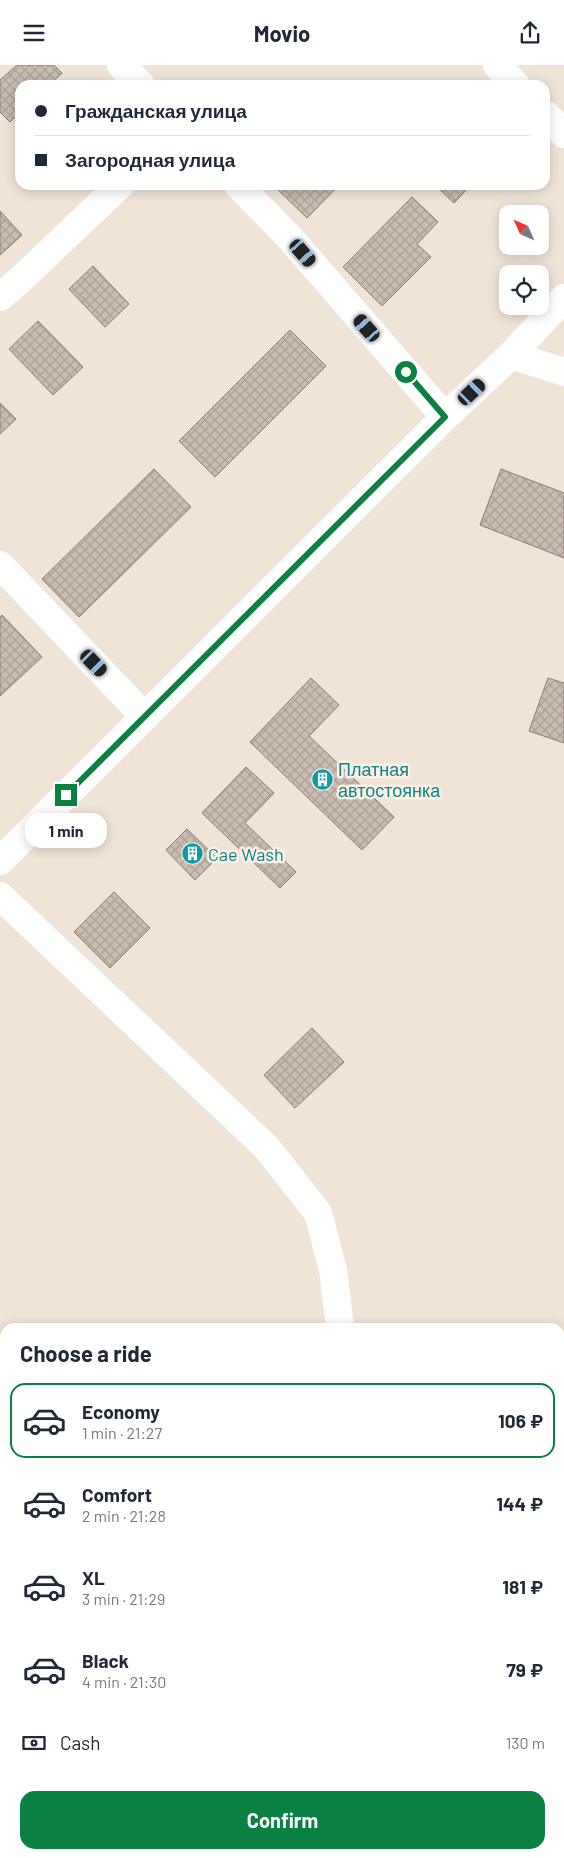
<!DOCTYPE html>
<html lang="en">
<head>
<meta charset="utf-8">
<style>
	:root { --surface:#fff; --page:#f2f2f3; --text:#1f2937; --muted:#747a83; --line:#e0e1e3; --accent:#0b8043 }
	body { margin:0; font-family:Barlow,sans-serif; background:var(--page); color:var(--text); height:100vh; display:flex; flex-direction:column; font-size:19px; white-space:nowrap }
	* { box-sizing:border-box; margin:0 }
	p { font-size:16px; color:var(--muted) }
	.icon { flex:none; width:28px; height:28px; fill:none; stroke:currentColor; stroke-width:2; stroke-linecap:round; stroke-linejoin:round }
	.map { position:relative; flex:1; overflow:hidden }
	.panel { position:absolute; left:0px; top:1258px; width:565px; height:536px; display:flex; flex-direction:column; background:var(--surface); border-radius:15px 15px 0 0; box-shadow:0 2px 12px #0003 }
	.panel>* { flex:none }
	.top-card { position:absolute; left:15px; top:15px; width:535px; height:110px; border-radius:15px; box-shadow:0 2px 12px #0003; display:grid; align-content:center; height:110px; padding:0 20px; background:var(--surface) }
	.needle { width:32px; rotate:315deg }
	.controls { position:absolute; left:499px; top:140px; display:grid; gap:10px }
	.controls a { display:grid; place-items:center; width:50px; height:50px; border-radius:10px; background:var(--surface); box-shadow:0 2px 12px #0003; font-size:25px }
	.end { position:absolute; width:22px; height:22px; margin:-11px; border:6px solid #0b8043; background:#fff; box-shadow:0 0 0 2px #fff }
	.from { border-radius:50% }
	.bubble { position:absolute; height:35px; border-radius:15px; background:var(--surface); box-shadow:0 2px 12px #0003; font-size:16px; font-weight:700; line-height:35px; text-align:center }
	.car { position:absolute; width:15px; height:30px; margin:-15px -8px; border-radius:6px; box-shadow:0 0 4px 1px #0007; background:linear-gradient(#222 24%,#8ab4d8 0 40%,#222 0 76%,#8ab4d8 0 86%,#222 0) }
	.top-card b { display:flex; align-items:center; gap:18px; height:48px; font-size:19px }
	.top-card b+b { border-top:1px solid var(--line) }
	.top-card i { width:12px; height:12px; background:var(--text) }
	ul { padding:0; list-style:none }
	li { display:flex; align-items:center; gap:15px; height:75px; margin:0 10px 8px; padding:0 10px; border:2px solid transparent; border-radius:15px }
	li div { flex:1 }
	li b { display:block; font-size:19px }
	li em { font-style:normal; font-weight:700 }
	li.current { border-color:var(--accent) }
	li>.icon { width:45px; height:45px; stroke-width:1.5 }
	h2 { padding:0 20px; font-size:22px; line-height:60px }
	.pay { display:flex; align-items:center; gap:12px; height:55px; padding:0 20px; font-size:19px }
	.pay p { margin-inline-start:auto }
	.primary-button { display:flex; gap:10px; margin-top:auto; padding:10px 20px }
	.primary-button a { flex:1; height:58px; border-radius:15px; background:var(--accent); color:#fff; font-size:20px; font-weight:700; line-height:58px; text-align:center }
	header { display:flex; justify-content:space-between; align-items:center; height:65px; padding:0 20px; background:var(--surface); font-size:22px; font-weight:700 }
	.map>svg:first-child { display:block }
</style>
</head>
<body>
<header><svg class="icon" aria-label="menu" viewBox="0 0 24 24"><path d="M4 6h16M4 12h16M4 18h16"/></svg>Movio<svg class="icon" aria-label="share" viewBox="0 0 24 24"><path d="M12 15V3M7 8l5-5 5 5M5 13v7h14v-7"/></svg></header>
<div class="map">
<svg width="564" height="1793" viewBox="0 0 564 1793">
	<defs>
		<pattern id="building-cross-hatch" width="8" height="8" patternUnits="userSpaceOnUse" patternTransform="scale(1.25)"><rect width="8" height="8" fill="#c9bcb1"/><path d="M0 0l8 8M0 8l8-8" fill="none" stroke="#aca198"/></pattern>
	</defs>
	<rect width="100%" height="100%" fill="#f0e4d7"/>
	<g fill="url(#building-cross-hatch)" stroke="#8a7d73">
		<path d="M 17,0 L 54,0 L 62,8 L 49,20 L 20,20 L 20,47 L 10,57 L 0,47 L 0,15 Z"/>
		<path d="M 273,120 L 339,120 L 307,153 Z"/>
		<path d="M 435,120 L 471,120 L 454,138 Z"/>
		<path d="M 412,132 L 438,157 L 417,179 L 431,192 L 382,241 L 343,202 Z"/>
		<path d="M 0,146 L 22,170 L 0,190 Z"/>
		<path d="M 93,201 L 129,239 L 105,262 L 69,224 Z"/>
		<path d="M 38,256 L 83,302 L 53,330 L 9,284 Z"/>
		<path d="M 290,265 L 326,301 L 215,412 L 179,376 Z"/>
		<path d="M 0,338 L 16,354 L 0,369 Z"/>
		<path d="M 154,404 L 191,442 L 79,552 L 42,514 Z"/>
		<path d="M 501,404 L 564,428 L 564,493 L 480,460 Z"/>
		<path d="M 2,550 L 42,592 L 0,631 L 0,552 Z"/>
		<path d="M 311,613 L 339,640 L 309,671 L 394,752 L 362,785 L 250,677 Z"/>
		<path d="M 548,613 L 564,618 L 564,678 L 529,666 Z"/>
		<path d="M 246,702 L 274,728 L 245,758 L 296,807 L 280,823 L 202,748 Z"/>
		<path d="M 187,764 L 217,793 L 195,815 L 166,785 Z"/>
		<path d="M 114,827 L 150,863 L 110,903 L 74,867 Z"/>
		<path d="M 312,963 L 344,997 L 295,1043 L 264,1010 Z"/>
	</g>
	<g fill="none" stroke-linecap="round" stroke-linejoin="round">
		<g stroke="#fff" stroke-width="28">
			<path d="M 121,0 L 141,20"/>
			<path d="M 497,0 L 516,20"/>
			<path d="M 545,49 L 564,69"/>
			<path d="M 238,120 L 290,173 L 445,352"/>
			<path d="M 0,232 L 20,215 L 120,120"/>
			<path d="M 511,290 L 564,307"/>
			<path d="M 0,500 L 145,652"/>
			<path d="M 0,831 L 267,1083 L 318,1148 L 333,1205 L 340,1262"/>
			<path d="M 560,1603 L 564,1606"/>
		</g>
		<path stroke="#fff" stroke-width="28" d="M 0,796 L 445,352 L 511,290 L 564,233"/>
	</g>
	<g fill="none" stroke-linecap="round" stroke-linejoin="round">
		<path stroke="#0b8043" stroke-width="6" d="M 66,730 L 445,352 L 406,307"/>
	</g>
	<defs>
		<symbol id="building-disc" viewBox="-11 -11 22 22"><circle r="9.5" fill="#0f9aa8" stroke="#fdf1e4"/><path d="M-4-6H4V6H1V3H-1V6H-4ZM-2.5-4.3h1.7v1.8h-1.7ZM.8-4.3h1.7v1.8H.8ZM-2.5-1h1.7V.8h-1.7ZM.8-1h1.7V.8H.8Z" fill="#fff"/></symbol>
	</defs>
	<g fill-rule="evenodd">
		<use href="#building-disc" x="310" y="702" width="25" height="25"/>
		<use href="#building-disc" x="180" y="776" width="25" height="25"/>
	</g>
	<g text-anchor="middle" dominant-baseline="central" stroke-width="5" stroke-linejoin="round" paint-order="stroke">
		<g font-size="18" fill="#0d838f" stroke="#fdf1e4" text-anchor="start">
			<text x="338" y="704">Платная<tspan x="338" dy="21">автостоянка</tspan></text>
			<text x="208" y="789">Cae Wash</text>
		</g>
	</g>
</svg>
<div class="controls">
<a><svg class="needle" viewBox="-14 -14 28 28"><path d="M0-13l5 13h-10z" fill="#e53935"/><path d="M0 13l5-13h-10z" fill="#747a83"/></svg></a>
<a><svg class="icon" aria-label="locate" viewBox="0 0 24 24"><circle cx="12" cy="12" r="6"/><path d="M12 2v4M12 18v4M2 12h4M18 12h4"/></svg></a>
</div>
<i class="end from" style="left:406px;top:307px"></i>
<i class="end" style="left:66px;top:730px"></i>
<div class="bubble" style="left:25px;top:748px;width:82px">1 min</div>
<i class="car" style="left:303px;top:188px;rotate:139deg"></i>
<i class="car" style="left:367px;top:263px;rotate:319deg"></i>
<i class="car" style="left:472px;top:327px;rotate:47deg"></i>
<i class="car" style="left:94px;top:598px;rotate:136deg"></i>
<div class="top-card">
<b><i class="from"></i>Гражданская улица</b>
<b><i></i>Загородная улица</b>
</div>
<section class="panel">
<h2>Choose a ride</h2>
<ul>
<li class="current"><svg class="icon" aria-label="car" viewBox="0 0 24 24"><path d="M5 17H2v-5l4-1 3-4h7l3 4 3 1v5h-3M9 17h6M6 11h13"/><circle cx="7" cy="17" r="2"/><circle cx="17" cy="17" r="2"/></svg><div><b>Economy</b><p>1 min · 21:27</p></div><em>106 ₽</em></li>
<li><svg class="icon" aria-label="car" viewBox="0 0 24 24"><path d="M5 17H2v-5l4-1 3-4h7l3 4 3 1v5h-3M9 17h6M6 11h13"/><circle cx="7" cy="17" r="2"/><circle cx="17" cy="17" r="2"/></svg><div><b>Comfort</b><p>2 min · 21:28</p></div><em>144 ₽</em></li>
<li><svg class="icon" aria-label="car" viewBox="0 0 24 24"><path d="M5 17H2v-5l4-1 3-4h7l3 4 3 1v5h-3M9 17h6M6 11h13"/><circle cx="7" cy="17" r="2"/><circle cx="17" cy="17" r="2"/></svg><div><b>XL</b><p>3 min · 21:29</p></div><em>181 ₽</em></li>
<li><svg class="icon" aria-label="car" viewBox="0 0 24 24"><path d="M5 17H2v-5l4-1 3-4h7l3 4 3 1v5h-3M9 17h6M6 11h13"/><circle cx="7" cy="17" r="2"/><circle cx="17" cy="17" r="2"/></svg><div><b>Black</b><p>4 min · 21:30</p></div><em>79 ₽</em></li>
</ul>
<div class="pay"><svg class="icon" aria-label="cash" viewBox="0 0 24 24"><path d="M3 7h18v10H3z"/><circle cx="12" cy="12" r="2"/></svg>Cash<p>130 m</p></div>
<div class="primary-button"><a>Confirm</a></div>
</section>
</div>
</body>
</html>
